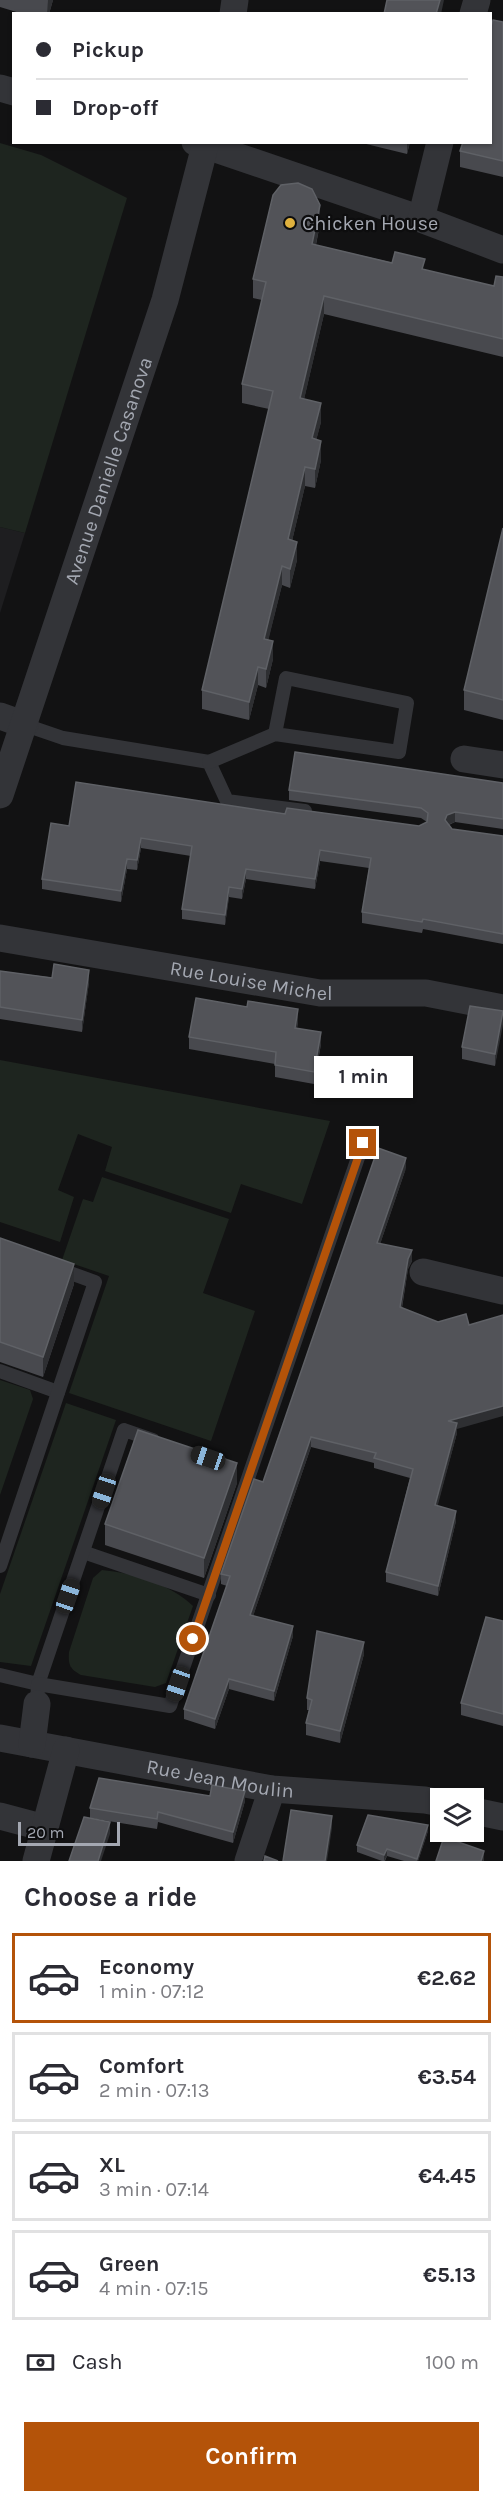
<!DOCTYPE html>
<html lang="en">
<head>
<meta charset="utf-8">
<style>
	:root { --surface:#fff; --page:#f7f7f7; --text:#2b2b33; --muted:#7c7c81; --line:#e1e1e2; --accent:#b45309 }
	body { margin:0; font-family:Karla,sans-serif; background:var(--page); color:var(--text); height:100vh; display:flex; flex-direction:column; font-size:22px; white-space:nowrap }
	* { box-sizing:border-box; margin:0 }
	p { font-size:20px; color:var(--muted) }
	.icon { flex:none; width:33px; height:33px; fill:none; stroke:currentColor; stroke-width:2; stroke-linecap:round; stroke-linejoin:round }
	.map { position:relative; height:1861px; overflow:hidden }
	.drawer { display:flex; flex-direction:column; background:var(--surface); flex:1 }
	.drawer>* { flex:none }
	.hud { position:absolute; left:12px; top:12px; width:480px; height:132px; border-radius:0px; box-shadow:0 2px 4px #0004; display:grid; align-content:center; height:132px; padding:0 24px; background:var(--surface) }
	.tools { position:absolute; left:430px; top:1788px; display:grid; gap:12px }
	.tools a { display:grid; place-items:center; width:54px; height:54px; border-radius:0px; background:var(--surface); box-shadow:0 2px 4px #0004; font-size:30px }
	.scale { position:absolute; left:18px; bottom:15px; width:102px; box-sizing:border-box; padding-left:6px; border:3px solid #a4a8b2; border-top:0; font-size:16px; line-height:21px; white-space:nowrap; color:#a4a8b2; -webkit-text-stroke:4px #0d0d0e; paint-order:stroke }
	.end { position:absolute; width:27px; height:27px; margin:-14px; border:8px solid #b45309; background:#fff; box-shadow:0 0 0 3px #fff }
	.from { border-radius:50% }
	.bubble { position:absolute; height:42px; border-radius:0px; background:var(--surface); box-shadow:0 2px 4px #0004; font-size:20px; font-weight:700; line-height:42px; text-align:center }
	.car { position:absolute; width:18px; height:36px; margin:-18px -9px; border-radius:8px; box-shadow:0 0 4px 2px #0007; background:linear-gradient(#222 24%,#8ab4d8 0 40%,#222 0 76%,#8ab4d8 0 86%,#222 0) }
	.hud b { display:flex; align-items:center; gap:21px; height:57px; font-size:22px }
	.hud b+b { border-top:2px solid var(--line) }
	.hud i { width:15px; height:15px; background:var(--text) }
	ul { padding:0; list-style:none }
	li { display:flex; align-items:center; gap:18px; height:90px; margin:0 12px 9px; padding:0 12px; border:3px solid var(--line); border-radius:0px }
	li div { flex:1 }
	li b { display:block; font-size:22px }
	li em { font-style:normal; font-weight:700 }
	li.on { border-color:var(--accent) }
	li>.icon { width:54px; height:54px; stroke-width:1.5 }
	h2 { padding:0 24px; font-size:27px; line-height:72px }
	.pay { display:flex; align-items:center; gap:15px; height:66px; padding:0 24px; font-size:22px }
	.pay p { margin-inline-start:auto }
	.primary-button { display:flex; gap:12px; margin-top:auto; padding:12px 24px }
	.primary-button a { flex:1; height:69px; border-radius:0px; background:var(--accent); color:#fff; font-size:24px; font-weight:700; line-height:69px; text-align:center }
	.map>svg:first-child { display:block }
</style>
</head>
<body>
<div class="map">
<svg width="503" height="1861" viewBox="0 0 503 1861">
	<rect width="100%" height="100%" fill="#121213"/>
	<path fill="#1e1e20" d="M 0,527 L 25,533 L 0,613 Z"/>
	<g fill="#1e251f">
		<path d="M 0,143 L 41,155 L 127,198 L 25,533 L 0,527 Z"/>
		<path d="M 0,1060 L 330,1121 L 302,1204 L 241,1184 L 231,1213 L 105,1171 L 112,1147 L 78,1134 L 58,1190 L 74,1197 L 60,1242 L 0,1222 Z"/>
		<path d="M 102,1177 L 229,1219 L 203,1293 L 255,1311 L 211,1441 L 69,1393 L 109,1276 L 62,1260 L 83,1199 L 93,1202 Z"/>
		<path d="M 0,1380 L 30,1390 L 33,1399 L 0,1495 Z"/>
		<path d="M 66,1403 L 116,1420 L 31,1666 L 0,1662 L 0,1594 Z"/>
		<path d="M 102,1570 C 133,1573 170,1584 193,1606 L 166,1683 L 155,1687 L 81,1675 C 70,1669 68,1665 69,1652 L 93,1578 Z"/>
	</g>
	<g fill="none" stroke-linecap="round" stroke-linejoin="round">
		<g stroke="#333438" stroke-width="14">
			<path d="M 25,725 L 63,738 L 209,762 L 227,801 L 305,811"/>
			<path d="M 209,762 L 275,734 L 399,752 L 407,703 L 286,678 L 275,734"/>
			<path d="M 0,1371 L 58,1392"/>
			<path d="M 83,1552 L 209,1595"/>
			<path d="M 0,1566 L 95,1282 L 59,1269"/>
			<path d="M 0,1675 L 38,1684 L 124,1430 L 153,1440"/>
			<path d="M 37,1704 L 38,1684 L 170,1706 L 363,1143"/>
		</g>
		<g stroke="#333438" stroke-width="27">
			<path d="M 233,14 L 235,0"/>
			<path d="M 473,14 L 477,0"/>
			<path d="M 0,88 L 14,92"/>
			<path d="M 195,142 L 421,219 L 503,250"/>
			<path d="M 421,219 L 440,142"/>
			<path d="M 0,716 L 25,725"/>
			<path d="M 464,759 L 503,765"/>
			<path id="s1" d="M 0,795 L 165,300 L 206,142"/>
			<path id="s2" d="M 0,938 L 320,993 L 426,993 L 503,1008"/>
			<path d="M 423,1272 L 503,1291"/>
			<path id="s3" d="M 0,1738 L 272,1789 L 425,1800 L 441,1803"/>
			<path d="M 32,1744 L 37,1704"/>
			<path d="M 474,1811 L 503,1817"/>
			<path d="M 0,1816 L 45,1828"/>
			<path d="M 36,1861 L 66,1750"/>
			<path d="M 248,1861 L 272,1789"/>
		</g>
	</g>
	<g fill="#48494e">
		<path d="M 0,0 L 53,0 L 49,14 L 23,14 L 0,7 Z"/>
		<path d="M 503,22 L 503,177 L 460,167 L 460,151 Z"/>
		<path d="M 358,142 L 410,142 L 407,154 Z"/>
		<path d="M 320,224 L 316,245 L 494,286 L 503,277 L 503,357 L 324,314 L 304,399 L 321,422 L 316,440 L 321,460 L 315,488 L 305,486 L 292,541 L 297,560 L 290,588 L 282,585 L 268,640 L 273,659 L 266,688 L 258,685 L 249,720 L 202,709 L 202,690 L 269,409 L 242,403 L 242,384 L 262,300 L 253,298 L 253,279 Z"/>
		<path d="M 503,528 L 503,720 L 464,710 L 464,690 Z"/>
		<path d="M 503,783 L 503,829 L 455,822 L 449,825 L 452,829 L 503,836 L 503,944 L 423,929 L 422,933 L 362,923 L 362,912 L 369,868 L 320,861 L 315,889 L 246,879 L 242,899 L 229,897 L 225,925 L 182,919 L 182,909 L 191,856 L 141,848 L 137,870 L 127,869 L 121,902 L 42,889 L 42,879 L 69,826 L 285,814 L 419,826 L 427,822 L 421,818 L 289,800 L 289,790 Z"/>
		<path d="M 0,971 L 89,982 L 82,1032 L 0,1019 Z"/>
		<path d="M 503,1011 L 495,1066 L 462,1059 L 462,1047 Z"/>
		<path d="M 298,1022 L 297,1028 L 321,1044 L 314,1084 L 275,1077 L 275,1064 L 189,1049 L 189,1037 Z"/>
		<path d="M 406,1168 L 380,1244 L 412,1261 L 408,1269 L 402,1308 L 457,1429 L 457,1433 L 437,1506 L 456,1521 L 438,1596 L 386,1582 L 386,1572 L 410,1478 L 374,1468 L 374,1463 L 311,1447 L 253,1616 L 293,1636 L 274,1701 L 229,1689 L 215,1729 L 184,1719 L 184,1709 L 227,1586 L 221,1584 L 221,1574 Z"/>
		<path d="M 0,1238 L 74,1284 L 43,1377 L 0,1362 Z"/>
		<path d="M 237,1483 L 204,1578 L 105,1545 L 105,1524 Z"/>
		<path d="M 503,1621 L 503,1726 L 461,1715 L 461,1703 Z"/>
		<path d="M 364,1654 L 340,1743 L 306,1735 L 306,1723 L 309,1710 L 307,1710 L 307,1698 Z"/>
		<path d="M 210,1796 L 245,1801 L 233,1843 L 158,1822 L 157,1829 L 90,1818 L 110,1834 L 90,1818 L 90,1808 Z"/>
		<path d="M 428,1831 L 418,1861 L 404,1861 L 387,1856 L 385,1861 L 382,1861 L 357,1852 L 357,1845 Z"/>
	</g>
	<g fill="#2e2f32">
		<path d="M 48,0 L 53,0 L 49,14 L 47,14 Z"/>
		<path d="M 440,0 L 444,0 L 441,14 L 436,14 Z"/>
		<path d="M 407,142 L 410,142 L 407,154 Z"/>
		<path d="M 320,205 L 320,224 L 312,263 L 312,244 Z"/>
		<path d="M 324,296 L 324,314 L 300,417 L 300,398 Z"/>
		<path d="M 321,403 L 321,422 L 312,457 L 312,438 Z"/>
		<path d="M 321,441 L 321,460 L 315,488 L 315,469 Z"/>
		<path d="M 305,467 L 305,486 L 288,558 L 288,539 Z"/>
		<path d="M 297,542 L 297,560 L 290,588 L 290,569 Z"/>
		<path d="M 282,566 L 282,585 L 264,658 L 264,639 Z"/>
		<path d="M 273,641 L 273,659 L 266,688 L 266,669 Z"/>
		<path d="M 258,667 L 258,685 L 249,720 L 249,702 Z"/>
		<path d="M 455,812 L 455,822 L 447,825 L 445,820 L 447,815 Z"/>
		<path d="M 141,838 L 141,848 L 137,870 L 137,860 Z"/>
		<path d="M 320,850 L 320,861 L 315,889 L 315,879 Z"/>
		<path d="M 127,859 L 127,869 L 121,902 L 121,891 Z"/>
		<path d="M 246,869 L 246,879 L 242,899 L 242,889 Z"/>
		<path d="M 229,887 L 229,897 L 225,925 L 225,915 Z"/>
		<path d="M 89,970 L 89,982 L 82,1032 L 82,1020 Z"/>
		<path d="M 298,1009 L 298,1022 L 295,1040 L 295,1028 Z"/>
		<path d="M 503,1013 L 503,1025 L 495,1066 L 495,1054 Z"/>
		<path d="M 321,1032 L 321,1044 L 314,1084 L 314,1072 Z"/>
		<path d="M 406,1158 L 406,1168 L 377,1253 L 377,1243 Z"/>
		<path d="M 412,1250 L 412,1261 L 408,1269 L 400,1317 L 400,1307 L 408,1259 Z"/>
		<path d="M 74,1264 L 74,1284 L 43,1377 L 43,1357 Z"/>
		<path d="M 503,1406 L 503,1416 L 457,1429 L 457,1433 L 435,1516 L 435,1505 L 448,1421 Z"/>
		<path d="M 311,1437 L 311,1447 L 250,1625 L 250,1615 Z"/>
		<path d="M 237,1463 L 237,1483 L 204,1578 L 204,1558 Z"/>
		<path d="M 456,1511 L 456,1521 L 438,1596 L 438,1586 Z"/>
		<path d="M 293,1626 L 293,1636 L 274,1701 L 274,1691 Z"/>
		<path d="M 364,1642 L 364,1654 L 340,1743 L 340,1731 Z"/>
		<path d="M 229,1679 L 229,1689 L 215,1729 L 215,1719 Z"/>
		<path d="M 245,1791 L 245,1801 L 233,1843 L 233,1832 Z"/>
		<path d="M 332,1816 L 332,1828 L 327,1861 L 325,1861 Z"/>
		<path d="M 110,1822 L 110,1834 L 101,1861 L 98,1861 Z"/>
		<path d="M 428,1825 L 428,1831 L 418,1861 L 417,1861 L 417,1859 Z"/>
		<path d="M 387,1849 L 387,1856 L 384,1861 L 384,1855 Z"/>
		<path d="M 484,1851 L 484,1861 L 481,1861 Z"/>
	</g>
	<g fill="#525358" stroke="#5f6166" stroke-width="1.5">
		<path d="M 387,0 L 440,0 L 436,14 L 384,14 Z"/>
		<path d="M 493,20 L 503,22 L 503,161 L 460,151 L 463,142 L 490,142 L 490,29 Z"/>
		<path d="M 298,183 L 312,189 L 320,205 L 312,244 L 392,263 L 395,252 L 425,259 L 422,269 L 494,286 L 496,276 L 503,277 L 503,339 L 324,296 L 300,398 L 321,403 L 312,438 L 321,441 L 315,469 L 305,467 L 288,539 L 297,542 L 290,569 L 282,566 L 264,639 L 273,641 L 266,669 L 258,667 L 249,702 L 202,690 L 273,391 L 242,384 L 266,282 L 253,279 L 273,195 L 281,185 Z"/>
		<path d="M 503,528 L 503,700 L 464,690 Z"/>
		<path d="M 295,752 L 503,783 L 503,819 L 455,812 L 447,815 L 445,820 L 452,829 L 503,836 L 503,934 L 423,919 L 422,922 L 362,912 L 371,858 L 320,850 L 315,879 L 246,869 L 242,889 L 229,887 L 225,915 L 182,909 L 192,846 L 141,838 L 137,860 L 127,859 L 121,891 L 42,879 L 51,823 L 69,826 L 76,782 L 285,814 L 287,808 L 419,826 L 427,822 L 428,813 L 421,808 L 289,790 Z"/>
		<path d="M 54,964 L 89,970 L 82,1020 L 0,1007 L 0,971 L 52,978 Z"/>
		<path d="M 196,998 L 247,1007 L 248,1001 L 298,1009 L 295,1028 L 321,1032 L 314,1072 L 275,1065 L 276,1052 L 189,1037 Z"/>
		<path d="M 470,1006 L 503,1011 L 495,1054 L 462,1047 Z"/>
		<path d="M 378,1148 L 406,1158 L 377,1243 L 412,1250 L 408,1259 L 400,1307 L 438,1322 L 466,1314 L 469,1325 L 503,1315 L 503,1406 L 448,1421 L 457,1423 L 435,1505 L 456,1511 L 438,1586 L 386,1572 L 413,1469 L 374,1458 L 376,1453 L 311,1437 L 250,1615 L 293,1626 L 274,1691 L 229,1679 L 215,1719 L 184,1709 L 230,1576 L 221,1574 L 254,1479 L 263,1482 Z"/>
		<path d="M 0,1238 L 74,1264 L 43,1357 L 0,1342 Z"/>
		<path d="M 138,1430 L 237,1463 L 204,1558 L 105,1524 Z"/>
		<path d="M 486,1617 L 503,1621 L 503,1714 L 461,1703 Z"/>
		<path d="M 317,1631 L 364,1642 L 340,1731 L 306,1723 L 312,1700 L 307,1698 Z"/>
		<path d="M 99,1778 L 210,1796 L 212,1785 L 245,1791 L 233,1832 L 158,1812 L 157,1819 L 90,1808 Z"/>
		<path d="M 291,1810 L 332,1816 L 325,1861 L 283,1861 Z"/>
		<path d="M 368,1815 L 428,1825 L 417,1859 L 387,1849 L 384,1855 L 357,1845 Z"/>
		<path d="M 84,1817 L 110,1822 L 98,1861 L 69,1861 Z"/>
		<path d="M 444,1837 L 484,1851 L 481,1861 L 436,1861 Z"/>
		<path d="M 265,1856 L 278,1861 L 264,1861 Z"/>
	</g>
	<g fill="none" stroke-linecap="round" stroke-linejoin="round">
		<path stroke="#b45309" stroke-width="8" d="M 193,1639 L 363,1143"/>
	</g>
	<circle fill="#dfb13e" stroke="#0d0d0e" stroke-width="2" cx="290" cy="223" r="6"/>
	<g text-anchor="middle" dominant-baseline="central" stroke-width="4.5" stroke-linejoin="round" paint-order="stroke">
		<g font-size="20" fill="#a4a8b2" stroke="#0d0d0e" text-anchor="start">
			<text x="302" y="223">Chicken House</text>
		</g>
		<g font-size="20" fill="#a4a8b2" stroke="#0d0d0e">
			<text stroke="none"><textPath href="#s1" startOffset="342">Avenue Danielle Casanova</textPath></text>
			<text stroke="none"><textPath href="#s2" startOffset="255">Rue Louise Michel</textPath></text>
			<text stroke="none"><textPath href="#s3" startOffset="224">Rue Jean Moulin</textPath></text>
		</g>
	</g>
</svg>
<div class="tools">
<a><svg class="icon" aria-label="layers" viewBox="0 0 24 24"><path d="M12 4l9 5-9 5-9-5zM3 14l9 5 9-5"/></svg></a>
</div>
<div class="scale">20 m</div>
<i class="end from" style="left:193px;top:1639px"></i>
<i class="end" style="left:363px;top:1143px"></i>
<div class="bubble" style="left:314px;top:1056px;width:99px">1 min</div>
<i class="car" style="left:208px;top:1458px;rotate:289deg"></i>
<i class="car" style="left:104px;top:1491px;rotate:198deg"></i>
<i class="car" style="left:68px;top:1596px;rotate:19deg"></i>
<i class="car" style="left:178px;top:1684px;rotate:199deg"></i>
<div class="hud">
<b><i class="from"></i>Pickup</b>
<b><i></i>Drop-off</b>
</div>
</div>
<section class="drawer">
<h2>Choose a ride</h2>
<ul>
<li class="on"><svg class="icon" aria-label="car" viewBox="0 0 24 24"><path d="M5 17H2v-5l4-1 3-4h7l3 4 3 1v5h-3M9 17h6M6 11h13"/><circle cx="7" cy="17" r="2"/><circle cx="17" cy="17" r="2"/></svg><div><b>Economy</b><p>1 min · 07:12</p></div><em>€2.62</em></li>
<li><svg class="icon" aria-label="car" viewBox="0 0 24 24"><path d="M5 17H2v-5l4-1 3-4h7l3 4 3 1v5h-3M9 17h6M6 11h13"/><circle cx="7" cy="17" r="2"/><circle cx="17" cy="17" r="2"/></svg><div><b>Comfort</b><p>2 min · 07:13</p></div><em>€3.54</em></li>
<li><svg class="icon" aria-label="car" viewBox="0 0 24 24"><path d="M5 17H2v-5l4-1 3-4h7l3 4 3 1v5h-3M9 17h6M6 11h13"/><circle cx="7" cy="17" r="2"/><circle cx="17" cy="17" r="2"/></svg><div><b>XL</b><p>3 min · 07:14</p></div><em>€4.45</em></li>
<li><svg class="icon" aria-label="car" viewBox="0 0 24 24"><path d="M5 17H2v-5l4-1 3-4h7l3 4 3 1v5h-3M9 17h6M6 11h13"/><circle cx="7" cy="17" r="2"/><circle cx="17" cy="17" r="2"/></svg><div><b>Green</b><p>4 min · 07:15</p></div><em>€5.13</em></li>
</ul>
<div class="pay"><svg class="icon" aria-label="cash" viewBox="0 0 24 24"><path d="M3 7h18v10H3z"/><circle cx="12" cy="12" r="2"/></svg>Cash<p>100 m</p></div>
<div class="primary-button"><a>Confirm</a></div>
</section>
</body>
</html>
